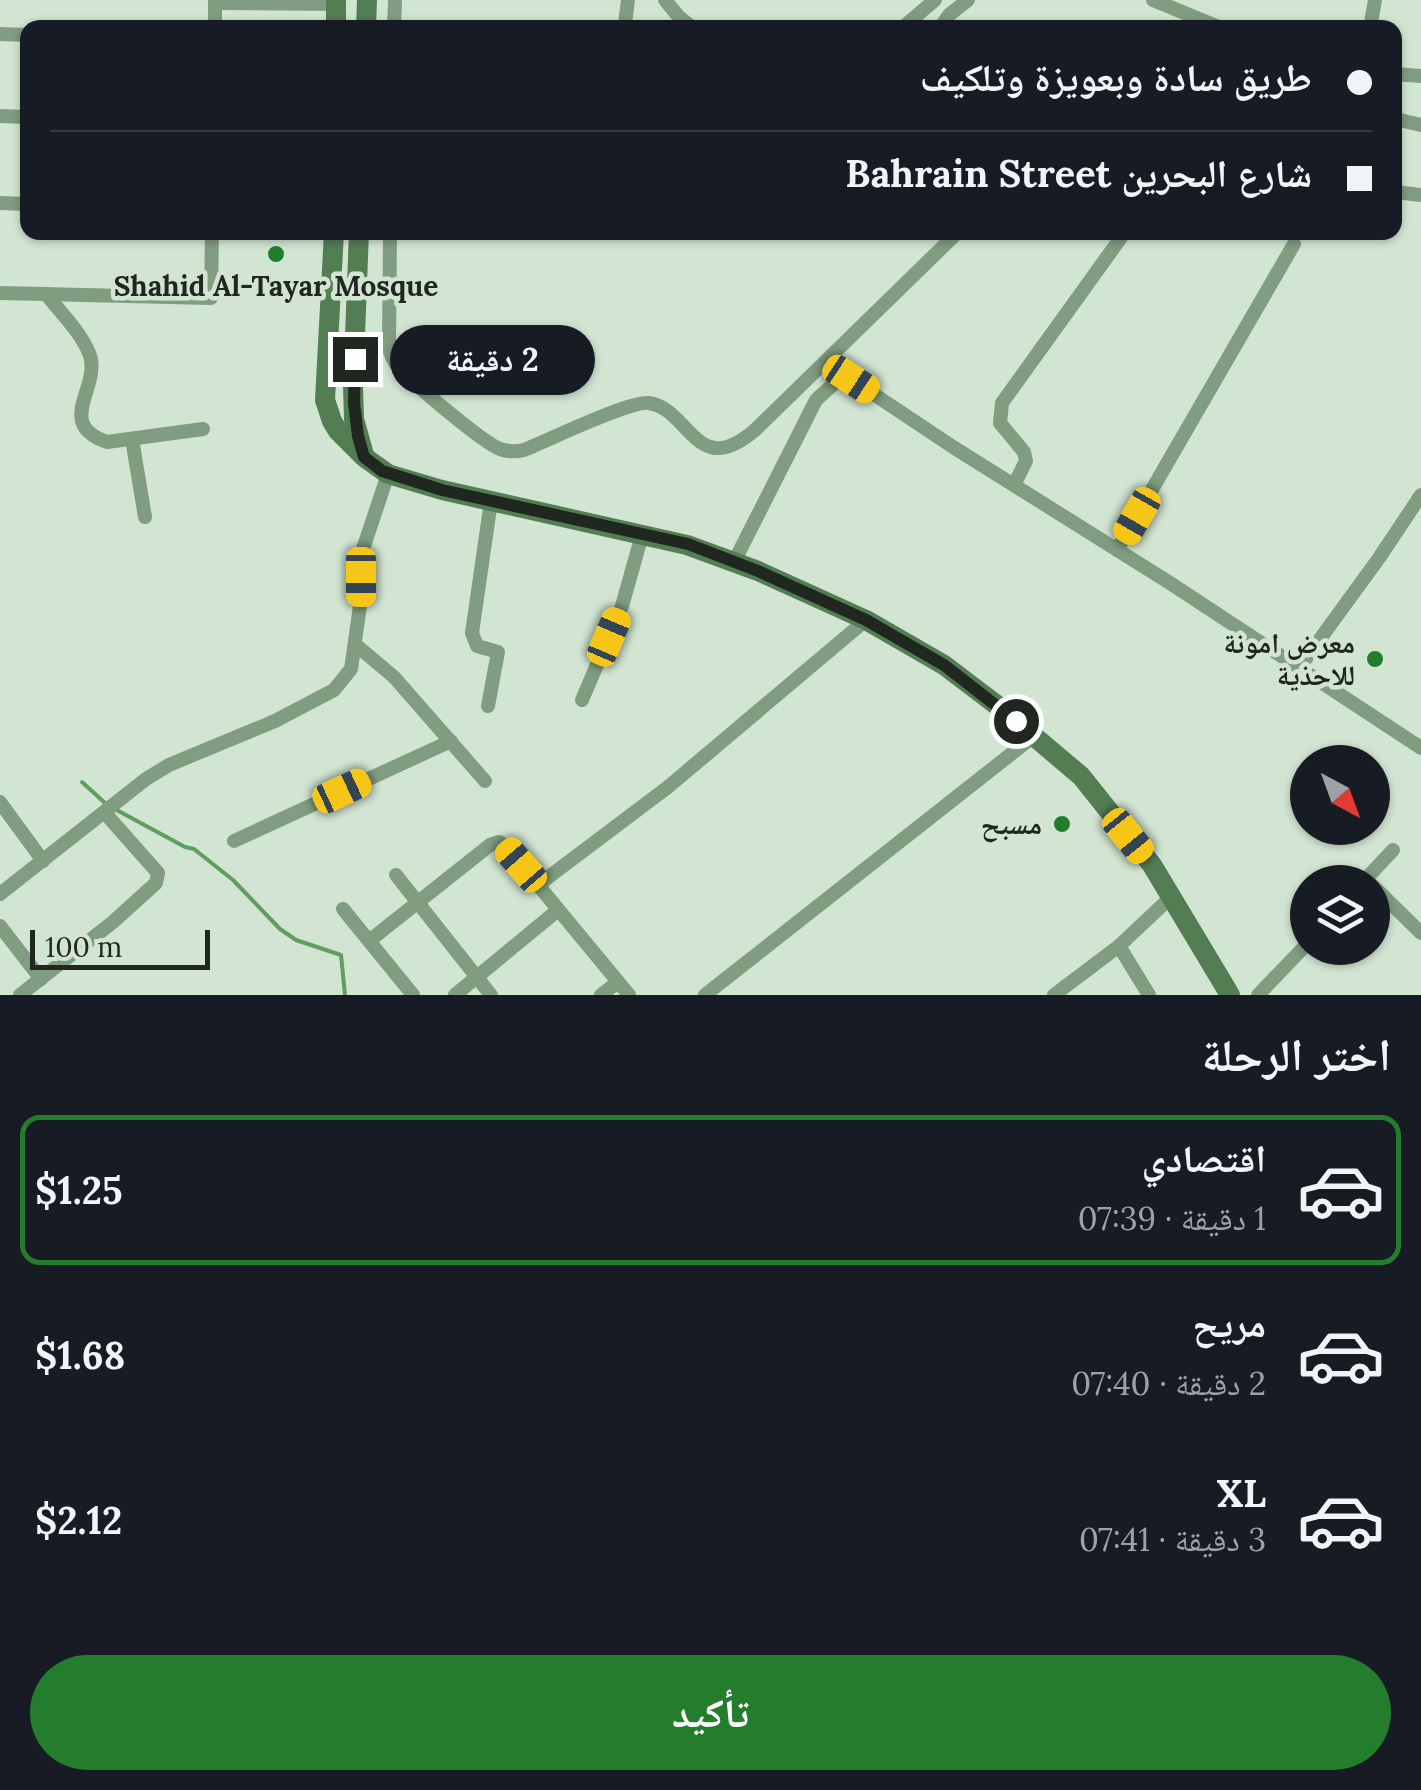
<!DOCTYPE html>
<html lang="ar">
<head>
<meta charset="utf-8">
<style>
	:root { --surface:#171b24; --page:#242831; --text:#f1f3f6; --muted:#9ea1a6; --line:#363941; --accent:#247d2c }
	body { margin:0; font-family:Lora,"Noto Naskh Arabic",serif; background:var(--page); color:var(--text); direction:rtl; height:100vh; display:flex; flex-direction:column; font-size:38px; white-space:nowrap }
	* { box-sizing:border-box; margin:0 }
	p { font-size:32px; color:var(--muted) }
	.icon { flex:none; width:55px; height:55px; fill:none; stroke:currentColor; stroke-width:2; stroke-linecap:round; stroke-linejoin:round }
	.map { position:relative; height:995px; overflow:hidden; direction:ltr }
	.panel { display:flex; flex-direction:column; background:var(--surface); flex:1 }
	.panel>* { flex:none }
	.banner { position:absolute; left:20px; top:20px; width:1382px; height:220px; border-radius:20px; box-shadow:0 2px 8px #0004; direction:rtl; display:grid; align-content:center; height:220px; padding:0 30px; background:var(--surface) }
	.needle { width:65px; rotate:139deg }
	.controls { position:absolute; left:1290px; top:745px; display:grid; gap:20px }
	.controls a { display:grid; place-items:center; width:100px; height:100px; border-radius:50%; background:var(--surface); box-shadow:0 2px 8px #0004; font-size:50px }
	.scale { position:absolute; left:30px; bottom:25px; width:180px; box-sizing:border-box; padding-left:10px; border:5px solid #202720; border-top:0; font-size:28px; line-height:35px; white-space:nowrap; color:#202720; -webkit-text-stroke:8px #d2e5d2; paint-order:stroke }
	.end { position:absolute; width:45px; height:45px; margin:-22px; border:12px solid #202720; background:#fff; box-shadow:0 0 0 5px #fff }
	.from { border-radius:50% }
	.bubble { position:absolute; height:70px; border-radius:35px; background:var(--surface); box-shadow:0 2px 8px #0004; font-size:32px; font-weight:700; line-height:70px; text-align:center; direction:rtl }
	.car { position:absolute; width:30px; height:60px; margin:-30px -15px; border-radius:12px; box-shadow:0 0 8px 2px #0007; background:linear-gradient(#f5c518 24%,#345 0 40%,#f5c518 0 76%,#345 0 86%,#f5c518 0) }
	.banner b { display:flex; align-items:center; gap:35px; height:95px; font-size:38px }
	.banner b+b { border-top:2px solid var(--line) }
	.banner i { width:25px; height:25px; background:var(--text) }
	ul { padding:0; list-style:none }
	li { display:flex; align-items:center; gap:30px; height:150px; margin:0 20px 15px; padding:0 10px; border:5px solid transparent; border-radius:20px }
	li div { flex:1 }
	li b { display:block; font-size:38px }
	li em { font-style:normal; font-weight:700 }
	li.selected { border-color:var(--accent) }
	li>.icon { width:90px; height:90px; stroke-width:1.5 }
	h2 { padding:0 30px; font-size:45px; line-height:120px }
	.cta { display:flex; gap:20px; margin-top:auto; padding:20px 30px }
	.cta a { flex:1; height:115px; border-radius:60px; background:var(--accent); color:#fff; font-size:40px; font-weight:700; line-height:115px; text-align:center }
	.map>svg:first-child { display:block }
</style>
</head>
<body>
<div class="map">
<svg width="1421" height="995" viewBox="0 0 1421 995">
	<rect width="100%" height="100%" fill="#d2e5d2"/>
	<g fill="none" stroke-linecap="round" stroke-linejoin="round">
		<g stroke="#5d9f5e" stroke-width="4">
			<path d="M 82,782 L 105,803"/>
			<path d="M 113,808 L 185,847 L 194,849 L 233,880 L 280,929 L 296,940 L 341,955 L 345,995"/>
		</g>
		<g stroke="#819d81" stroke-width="14">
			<path d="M 215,0 L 215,28"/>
			<path d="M 628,0 L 625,24 L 630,28"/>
			<path d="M 665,0 L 679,17 L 693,28"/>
			<path d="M 1153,0 L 1221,28"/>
			<path d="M 215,3 L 336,4"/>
			<path d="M 394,28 L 395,0"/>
			<path d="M 902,28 L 935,0"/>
			<path d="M 940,28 L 949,15 L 968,0"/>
			<path d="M 1370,28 L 1375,0"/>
			<path d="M 0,34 L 28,35"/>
			<path d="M 1395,74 L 1421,76"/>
			<path d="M 0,116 L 28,117"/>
			<path d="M 1395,119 L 1421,125"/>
			<path d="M 1395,192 L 1421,195"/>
			<path d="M 0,203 L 28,204"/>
			<path d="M 390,232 L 389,346 C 390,355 393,361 399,368 C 414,384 482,442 500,449 C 509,452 516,452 524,450 C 547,441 630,400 649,403 C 690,409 696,481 755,430 L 958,232"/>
			<path d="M 0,293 L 211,298 L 212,232"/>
			<path d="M 46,294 C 60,312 80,331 89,353 C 103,386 53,423 107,442 L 203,429"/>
			<path d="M 132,439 L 145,517"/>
			<path d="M 1014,485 L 1026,461 L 1024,452 L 1000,423 L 1002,403 L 1125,232"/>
			<path d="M 1117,550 L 1294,244"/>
			<path d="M 734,562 L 816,400 L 838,380 L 851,379 L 953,447 L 1170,583 L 1421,748"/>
			<path d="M 356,645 L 394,677 L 485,781"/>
			<path d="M 1299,668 L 1379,558 L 1421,495"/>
			<path d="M 582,700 L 622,606 L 642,535"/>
			<path d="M 488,706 L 498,652 L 477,646 L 472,633 L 491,501"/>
			<path d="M 0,802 L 43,861"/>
			<path d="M 234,841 L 451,741"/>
			<path d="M 396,875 L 491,995"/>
			<path d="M 1363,882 L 1393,850"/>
			<path d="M 1372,885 L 1421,933"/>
			<path d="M 0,894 L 146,779 L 169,765 L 275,721 L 334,690 L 351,669 L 361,599 L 361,555 L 388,474"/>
			<path d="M 343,909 L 413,995"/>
			<path d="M 0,926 L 41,979"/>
			<path d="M 369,941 L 490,845 L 499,842 L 504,845 L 538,885"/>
			<path d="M 1119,946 L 1149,995"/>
			<path d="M 20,995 L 113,922 L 156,883 L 158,873 L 105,813"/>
			<path d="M 455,995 L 558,910"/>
			<path d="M 601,995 L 618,982"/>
			<path d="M 629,995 L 538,885 L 668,787 L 866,620"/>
			<path d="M 705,995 L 1034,736"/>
			<path d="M 1054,995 L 1119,946 L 1171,897"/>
			<path d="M 1258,995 L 1308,943"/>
		</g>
		<g stroke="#537d53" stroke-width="20">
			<path d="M 336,28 L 336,0"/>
			<path d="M 366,28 L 367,0"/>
			<path d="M 334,232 L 325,400 L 332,421 L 338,431 L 364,457 L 388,474 L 442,490 L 687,545 L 758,571 L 866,620 L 944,665 L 998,706 L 1081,776 L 1152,865 L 1230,995"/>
			<path d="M 359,232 L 353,387 L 354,419 L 364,455"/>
		</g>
	</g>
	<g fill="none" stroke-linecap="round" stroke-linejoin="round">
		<path stroke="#202720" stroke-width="12" d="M 355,359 L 354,403 L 358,436 L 364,457 L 382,471 L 442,490 L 688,544 L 758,571 L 866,620 L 944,665 L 1016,721"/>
	</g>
	<g fill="#247d2c" stroke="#d2e5d2" stroke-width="4">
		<circle cx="276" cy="254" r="10"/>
		<circle cx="1375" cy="659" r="10"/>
		<circle cx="1062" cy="824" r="10"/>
	</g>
	<g text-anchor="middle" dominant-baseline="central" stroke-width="9" stroke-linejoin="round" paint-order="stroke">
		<g font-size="28" font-weight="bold" fill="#202720" stroke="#d2e5d2" text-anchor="end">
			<text x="276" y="286" text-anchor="middle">Shahid Al-Tayar Mosque</text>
			<text x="1355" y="643">معرض امونة<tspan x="1355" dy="32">للاحذية</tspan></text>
			<text x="1042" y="824">مسبح</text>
		</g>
	</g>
</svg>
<div class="controls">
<a><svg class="needle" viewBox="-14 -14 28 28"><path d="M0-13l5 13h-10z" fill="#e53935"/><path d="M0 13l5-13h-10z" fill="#9ea1a6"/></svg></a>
<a><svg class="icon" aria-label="layers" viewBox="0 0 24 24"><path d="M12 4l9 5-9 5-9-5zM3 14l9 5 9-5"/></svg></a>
</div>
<div class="scale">100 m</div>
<i class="end from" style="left:1016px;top:721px"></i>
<i class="end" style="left:355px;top:359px"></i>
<div class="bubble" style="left:390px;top:325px;width:205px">2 دقيقة</div>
<i class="car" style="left:851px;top:379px;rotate:123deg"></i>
<i class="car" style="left:1137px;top:516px;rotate:210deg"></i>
<i class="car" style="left:361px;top:577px;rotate:180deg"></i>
<i class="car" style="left:609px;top:637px;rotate:23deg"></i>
<i class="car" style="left:342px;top:791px;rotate:65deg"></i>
<i class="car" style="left:1128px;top:836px;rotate:141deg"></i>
<i class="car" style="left:521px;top:865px;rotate:319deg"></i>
<div class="banner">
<b><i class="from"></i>طريق سادة وبعويزة وتلكيف</b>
<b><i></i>شارع البحرين Bahrain Street</b>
</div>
</div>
<section class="panel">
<h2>اختر الرحلة</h2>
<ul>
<li class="selected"><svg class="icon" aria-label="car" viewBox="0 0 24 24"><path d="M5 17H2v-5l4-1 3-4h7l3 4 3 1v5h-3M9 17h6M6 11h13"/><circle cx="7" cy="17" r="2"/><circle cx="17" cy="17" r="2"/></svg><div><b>اقتصادي</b><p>1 دقيقة · 07:39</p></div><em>$1.25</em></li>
<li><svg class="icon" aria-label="car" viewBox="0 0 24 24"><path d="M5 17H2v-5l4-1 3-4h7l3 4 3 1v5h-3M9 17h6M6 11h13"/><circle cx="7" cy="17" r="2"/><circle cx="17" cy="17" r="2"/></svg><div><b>مريح</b><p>2 دقيقة · 07:40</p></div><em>$1.68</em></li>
<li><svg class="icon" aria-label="car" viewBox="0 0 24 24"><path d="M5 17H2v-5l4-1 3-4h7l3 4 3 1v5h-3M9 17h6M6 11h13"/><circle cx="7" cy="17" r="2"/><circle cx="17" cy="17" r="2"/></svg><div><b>XL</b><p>3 دقيقة · 07:41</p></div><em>$2.12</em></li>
</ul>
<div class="cta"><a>تأكيد</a></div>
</section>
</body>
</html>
